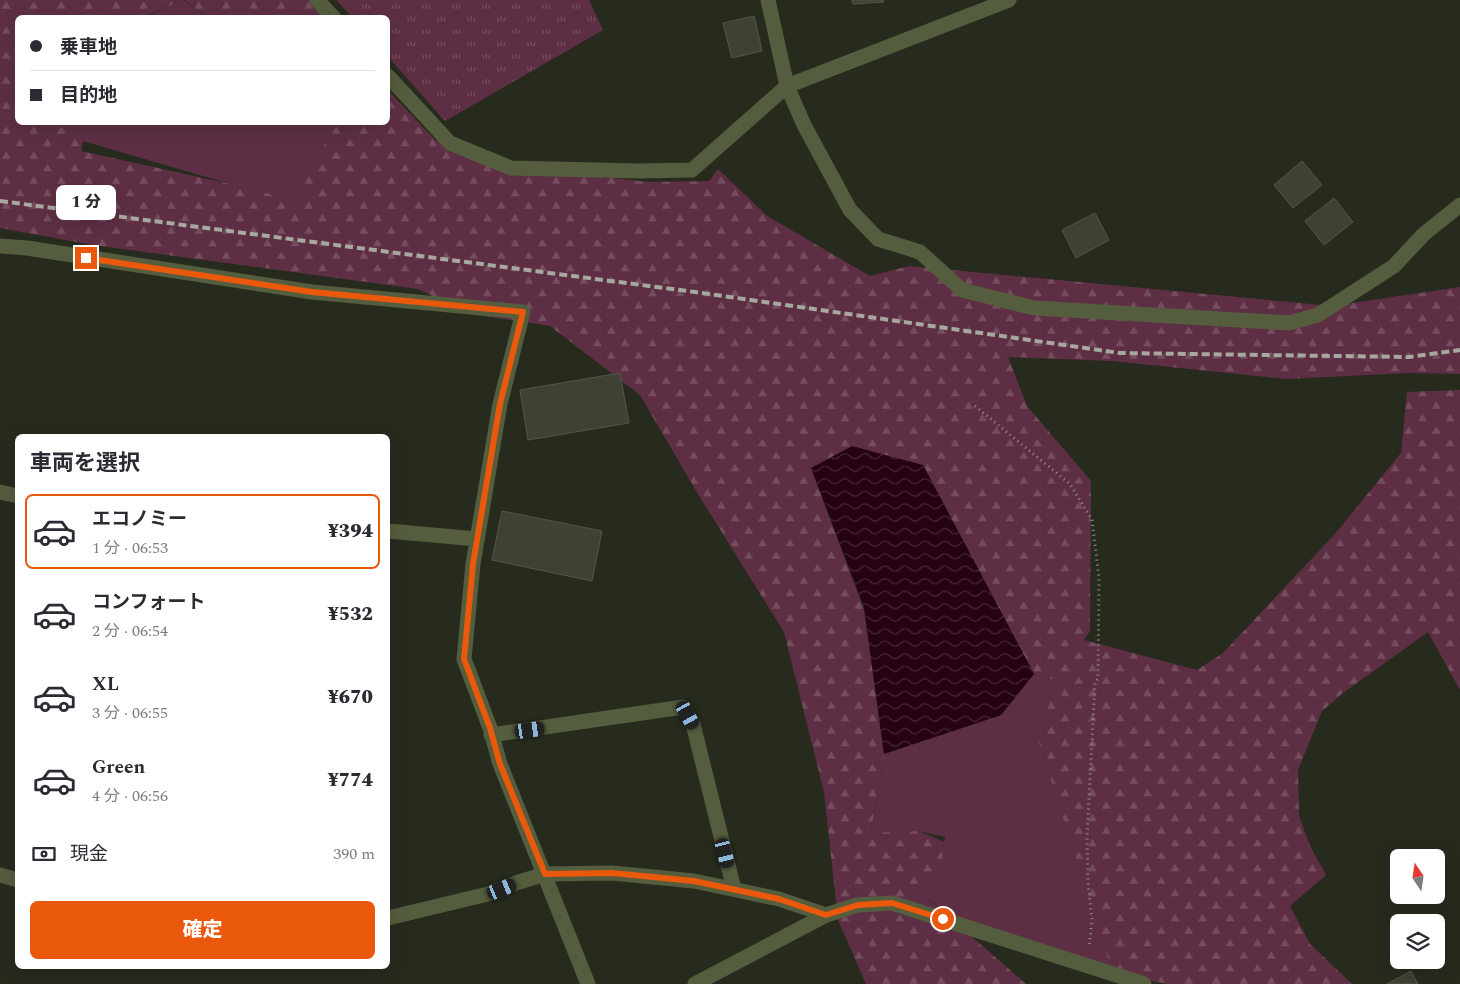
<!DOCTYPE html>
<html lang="ja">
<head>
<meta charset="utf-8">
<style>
	:root { --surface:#fff; --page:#f2f2f3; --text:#2b2b33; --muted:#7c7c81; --line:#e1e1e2; --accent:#ea580c }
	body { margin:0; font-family:Spectral,"Noto Sans JP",serif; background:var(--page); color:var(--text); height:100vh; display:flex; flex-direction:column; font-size:19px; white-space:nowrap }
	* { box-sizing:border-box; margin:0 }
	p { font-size:16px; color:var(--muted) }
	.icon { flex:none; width:28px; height:28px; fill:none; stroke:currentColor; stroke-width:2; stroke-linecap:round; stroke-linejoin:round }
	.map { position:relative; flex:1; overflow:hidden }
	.sheet { position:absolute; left:15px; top:434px; width:375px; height:535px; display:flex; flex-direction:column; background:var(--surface); border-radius:8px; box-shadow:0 5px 20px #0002 }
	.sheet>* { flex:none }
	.guide { position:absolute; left:15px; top:15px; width:375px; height:110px; border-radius:8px; box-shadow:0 5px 20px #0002; display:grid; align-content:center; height:110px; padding:0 15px; background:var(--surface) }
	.needle { width:32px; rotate:347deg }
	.fabs { position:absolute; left:1390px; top:849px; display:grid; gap:10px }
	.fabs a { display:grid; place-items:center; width:55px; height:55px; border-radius:8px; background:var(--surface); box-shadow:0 5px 20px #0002; font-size:25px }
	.end { position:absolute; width:22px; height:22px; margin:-11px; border:6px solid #ea580c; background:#fff; box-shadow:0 0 0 2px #fff }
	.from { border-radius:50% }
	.bubble { position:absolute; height:35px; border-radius:8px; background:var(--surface); box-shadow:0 5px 20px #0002; font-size:16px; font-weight:800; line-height:35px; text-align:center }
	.car { position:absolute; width:15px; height:30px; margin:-15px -8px; border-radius:6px; box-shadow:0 0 4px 1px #0007; background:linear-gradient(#222 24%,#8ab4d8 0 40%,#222 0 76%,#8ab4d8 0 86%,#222 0) }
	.guide b { display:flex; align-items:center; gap:18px; height:48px; font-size:19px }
	.guide b+b { border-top:1px solid var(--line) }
	.guide i { width:12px; height:12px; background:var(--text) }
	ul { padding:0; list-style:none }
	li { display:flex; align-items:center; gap:15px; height:75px; margin:0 10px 8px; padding:0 5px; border:2px solid transparent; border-radius:8px }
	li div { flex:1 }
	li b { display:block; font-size:19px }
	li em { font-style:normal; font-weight:800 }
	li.selected { border-color:var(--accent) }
	li>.icon { width:45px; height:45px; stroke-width:1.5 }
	h2 { padding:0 15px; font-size:22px; line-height:60px }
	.pay { display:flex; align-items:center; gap:12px; height:55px; padding:0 15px; font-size:19px }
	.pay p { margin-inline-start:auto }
	.action { display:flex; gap:10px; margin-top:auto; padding:10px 15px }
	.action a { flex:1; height:58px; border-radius:8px; background:var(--accent); color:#fff; font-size:20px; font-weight:800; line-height:58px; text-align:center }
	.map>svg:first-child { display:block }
</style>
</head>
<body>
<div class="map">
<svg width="1460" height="984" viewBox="0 0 1460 984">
	<defs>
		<pattern id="forest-firs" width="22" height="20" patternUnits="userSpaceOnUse" patternTransform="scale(1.25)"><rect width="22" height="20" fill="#5e2f44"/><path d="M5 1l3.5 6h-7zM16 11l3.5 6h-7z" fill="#754d5f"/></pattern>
		<pattern id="park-tufts" width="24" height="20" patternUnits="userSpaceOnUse" patternTransform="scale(1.25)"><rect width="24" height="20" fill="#5e2f44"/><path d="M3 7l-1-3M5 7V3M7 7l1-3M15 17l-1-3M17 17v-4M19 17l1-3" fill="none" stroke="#754d5f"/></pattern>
		<pattern id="water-waves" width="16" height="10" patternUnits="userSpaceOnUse" patternTransform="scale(1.25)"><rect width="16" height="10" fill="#250214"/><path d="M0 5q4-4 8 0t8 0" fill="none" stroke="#452736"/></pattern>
	</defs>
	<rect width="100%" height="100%" fill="#272b1e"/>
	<g fill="#5e2f44">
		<path d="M 184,0 L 205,18 L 143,18 Z"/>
		<path d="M 87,122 L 320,123 L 332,135 L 295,203 L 83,141 Z"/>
		<path d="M 1034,674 L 1058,681 L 1038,736 L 1113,974 L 972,935 L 917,889 L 940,870 L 945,837 L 918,831 L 871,834 L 884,754 L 1001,715 Z"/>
	</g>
	<g fill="url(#forest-firs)">
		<path d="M 0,0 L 184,0 L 143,17 L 18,18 L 18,122 L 87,123 L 81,151 L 253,189 L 295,202 L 326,142 L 332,135 L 318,123 L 388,122 L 388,90 L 435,140 L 511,168 L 650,182 L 709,181 L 718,169 L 767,216 L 870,276 L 909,266 L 1332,306 L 1460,287 L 1460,374 L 1409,373 L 1286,379 L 1112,361 L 1008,357 L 1027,406 L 1091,481 L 1090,631 L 1084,640 L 1197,670 L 1223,653 L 1335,534 L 1401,453 L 1407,392 L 1460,390 L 1460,690 L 1428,632 L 1343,693 L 1322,711 L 1298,770 L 1299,816 L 1310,846 L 1326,875 L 1290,906 L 1310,944 L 1352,984 L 1169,984 L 1113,974 L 1037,736 L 1058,681 L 1034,674 L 923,465 L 811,468 L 864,610 L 884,754 L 871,833 L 918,831 L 945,842 L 940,870 L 917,889 L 1026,984 L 866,984 L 838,920 L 824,792 L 784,632 L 698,494 L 640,395 L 550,326 L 471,314 L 418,289 L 93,245 L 0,228 Z"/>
		<path d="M 185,0 L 316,0 L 329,17 L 204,17 Z"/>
	</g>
	<path fill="url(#park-tufts)" d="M 336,0 L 589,0 L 603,30 L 445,121 L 388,57 L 388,18 L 352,17 Z"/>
	<path fill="url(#water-waves)" d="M 852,446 L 923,465 L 1034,674 L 1001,715 L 884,754 L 864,607 L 811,468 Z"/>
	<g fill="#3e4234" stroke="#53574a">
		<path d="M 852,0 L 883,0 L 884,2 L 853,4 Z"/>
		<path d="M 754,16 L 762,51 L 732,58 L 723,23 Z"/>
		<path d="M 1302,161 L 1322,185 L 1293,208 L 1274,185 Z"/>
		<path d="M 1334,198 L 1353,222 L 1324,245 L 1305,221 Z"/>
		<path d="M 1095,213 L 1109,240 L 1076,258 L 1062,230 Z"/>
		<path d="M 620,373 L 629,423 L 528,440 L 520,390 Z"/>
		<path d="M 502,511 L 602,531 L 592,581 L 492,560 Z"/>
		<path d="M 1411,971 L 1418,984 L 1387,984 Z"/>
	</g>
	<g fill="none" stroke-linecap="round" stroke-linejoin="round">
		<path stroke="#909388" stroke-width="3" stroke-dasharray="1 4" stroke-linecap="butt" d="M 975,406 L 1070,484 L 1092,520 L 1099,578 L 1098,678 L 1095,683 L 1087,836 L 1088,881 L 1092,921 L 1089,947"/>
		<g stroke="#545d3d" stroke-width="15">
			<path d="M 317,0 L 334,18"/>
			<path d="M 768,0 L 787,86 L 804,125 L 850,210 L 878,239 L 920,252 L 962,290 L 1034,308 L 1289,323 L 1318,315 L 1394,266 L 1424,234 L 1460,205"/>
			<path d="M 388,76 L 450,143 L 511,168 L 638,171 L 692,170 L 787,86 L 1009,0"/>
			<path d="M 0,246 L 27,248 L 312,292 L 523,312 L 500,404 L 473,564 L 464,659 L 490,728 L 500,764 L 588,984"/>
			<path d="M 0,492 L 18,496"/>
			<path d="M 388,531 L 477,539"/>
			<path d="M 491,735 L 683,707 L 693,724 L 734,889"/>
			<path d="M 0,875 L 18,880"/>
			<path d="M 388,918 L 488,894 L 516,883 L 545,874 L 612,873 L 694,881 L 779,899 L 826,915"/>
			<path d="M 695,984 L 826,915 L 857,905 L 892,903 L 1144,984"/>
		</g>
		<path stroke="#a6a99f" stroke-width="4" stroke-dasharray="8 4" stroke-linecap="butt" d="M 0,201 L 695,292 L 1120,353 L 1409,357 L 1460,350"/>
	</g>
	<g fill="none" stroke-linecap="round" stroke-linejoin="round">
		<path stroke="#ea580c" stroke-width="6" d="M 86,258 L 312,292 L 523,312 L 500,404 L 473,564 L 464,659 L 490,728 L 500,764 L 545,874 L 612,873 L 694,881 L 779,899 L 826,915 L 858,905 L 892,903 L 943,919"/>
	</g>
</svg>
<div class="fabs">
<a><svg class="needle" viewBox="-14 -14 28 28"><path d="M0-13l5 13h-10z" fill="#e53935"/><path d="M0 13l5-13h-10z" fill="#7c7c81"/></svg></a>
<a><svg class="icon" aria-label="layers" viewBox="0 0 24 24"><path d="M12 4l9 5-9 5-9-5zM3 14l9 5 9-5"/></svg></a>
</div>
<i class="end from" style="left:943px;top:919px"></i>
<i class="end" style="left:86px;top:258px"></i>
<div class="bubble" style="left:56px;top:185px;width:60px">1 分</div>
<i class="car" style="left:688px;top:715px;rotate:151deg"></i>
<i class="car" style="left:530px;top:730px;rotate:82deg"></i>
<i class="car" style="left:725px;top:853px;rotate:166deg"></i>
<i class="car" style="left:502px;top:889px;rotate:68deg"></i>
<div class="guide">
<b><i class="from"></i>乗車地</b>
<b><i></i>目的地</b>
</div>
<section class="sheet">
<h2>車両を選択</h2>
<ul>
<li class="selected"><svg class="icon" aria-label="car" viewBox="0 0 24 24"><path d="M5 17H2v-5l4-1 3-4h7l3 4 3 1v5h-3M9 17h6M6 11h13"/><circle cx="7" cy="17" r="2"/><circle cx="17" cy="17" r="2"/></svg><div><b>エコノミー</b><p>1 分 · 06:53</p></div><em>¥394</em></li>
<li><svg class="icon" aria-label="car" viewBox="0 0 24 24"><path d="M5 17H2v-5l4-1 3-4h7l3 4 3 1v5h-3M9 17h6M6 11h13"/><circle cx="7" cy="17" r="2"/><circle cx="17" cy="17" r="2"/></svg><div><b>コンフォート</b><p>2 分 · 06:54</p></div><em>¥532</em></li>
<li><svg class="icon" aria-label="car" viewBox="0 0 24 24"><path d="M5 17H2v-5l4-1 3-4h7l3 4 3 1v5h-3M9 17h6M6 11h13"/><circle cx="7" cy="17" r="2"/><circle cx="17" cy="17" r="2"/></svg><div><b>XL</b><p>3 分 · 06:55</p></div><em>¥670</em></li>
<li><svg class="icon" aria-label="car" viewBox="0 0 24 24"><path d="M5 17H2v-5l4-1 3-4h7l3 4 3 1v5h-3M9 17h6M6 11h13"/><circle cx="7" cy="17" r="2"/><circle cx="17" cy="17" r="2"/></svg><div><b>Green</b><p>4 分 · 06:56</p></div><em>¥774</em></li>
</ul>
<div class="pay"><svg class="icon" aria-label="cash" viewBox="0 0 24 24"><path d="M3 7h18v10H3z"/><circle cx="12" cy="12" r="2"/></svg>現金<p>390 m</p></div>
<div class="action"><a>確定</a></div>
</section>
</div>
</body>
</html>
